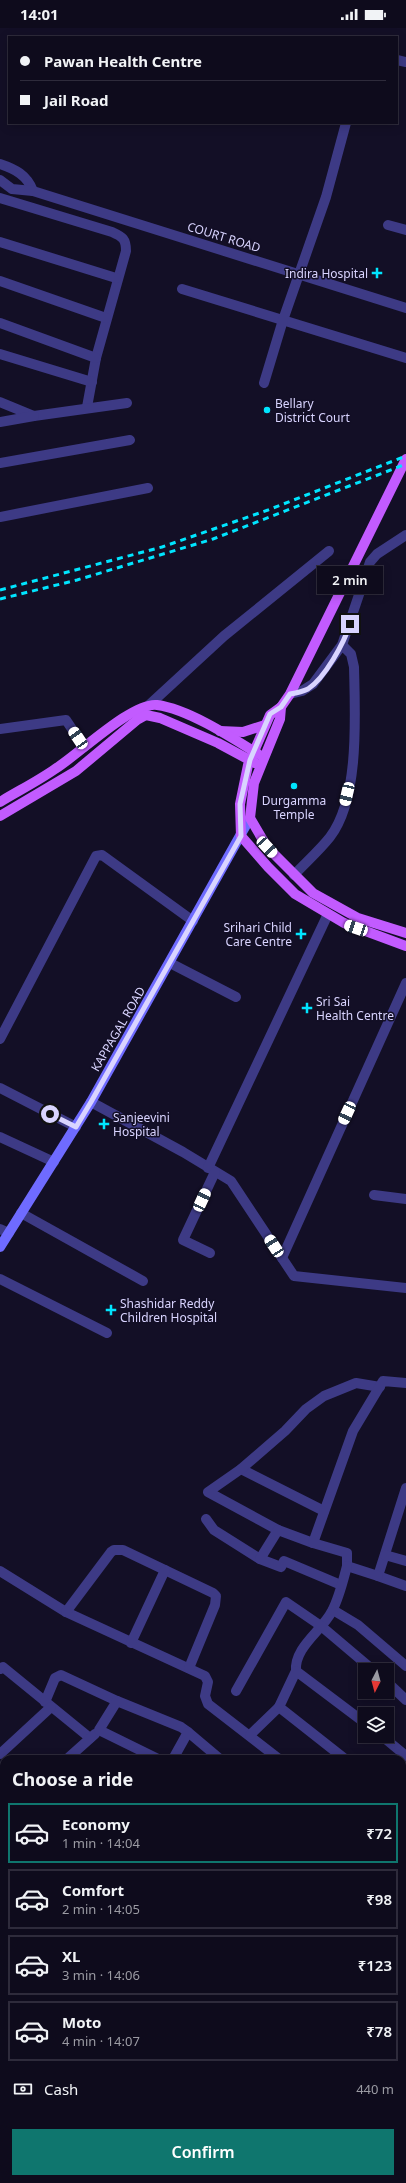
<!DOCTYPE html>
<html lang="en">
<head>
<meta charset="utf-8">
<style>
	:root { --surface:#0e0b1c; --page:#1c1929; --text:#f1f3f6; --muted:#9b9ba3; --line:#2e2b3b; --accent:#0f766e }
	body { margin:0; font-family:"Noto Sans",sans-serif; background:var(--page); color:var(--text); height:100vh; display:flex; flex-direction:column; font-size:15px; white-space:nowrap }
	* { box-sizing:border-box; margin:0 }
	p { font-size:13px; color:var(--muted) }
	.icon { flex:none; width:22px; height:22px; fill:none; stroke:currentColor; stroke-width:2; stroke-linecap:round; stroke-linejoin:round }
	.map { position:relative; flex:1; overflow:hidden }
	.details { position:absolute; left:0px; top:1727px; width:406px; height:428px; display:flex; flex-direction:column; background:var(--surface); border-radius:12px 12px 0 0; box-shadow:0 2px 10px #0003,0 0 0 1px var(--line) }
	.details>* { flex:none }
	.hud { position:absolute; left:8px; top:8px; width:390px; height:88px; border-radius:0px; box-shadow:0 2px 10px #0003,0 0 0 1px var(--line); display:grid; align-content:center; height:88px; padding:0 12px; background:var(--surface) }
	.needle { width:26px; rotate:186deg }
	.buttons { position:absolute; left:358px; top:1635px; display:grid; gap:8px }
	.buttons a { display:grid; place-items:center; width:36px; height:36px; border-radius:0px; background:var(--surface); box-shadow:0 2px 10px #0003,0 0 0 1px var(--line); font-size:20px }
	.end { position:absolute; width:18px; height:18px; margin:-9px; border:5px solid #d9d4ff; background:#111; box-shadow:0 0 0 2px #111 }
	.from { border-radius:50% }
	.bubble { position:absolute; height:28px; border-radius:0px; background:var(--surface); box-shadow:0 2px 10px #0003,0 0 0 1px var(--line); font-size:13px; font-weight:600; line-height:28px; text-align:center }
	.car { position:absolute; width:12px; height:24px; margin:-12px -6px; border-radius:5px; box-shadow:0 0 3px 1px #0007; background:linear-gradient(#fff 24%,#345 0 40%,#fff 0 76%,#345 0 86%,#fff 0) }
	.hud b { display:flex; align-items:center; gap:14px; height:38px; font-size:15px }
	.hud b+b { border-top:1px solid var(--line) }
	.hud i { width:10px; height:10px; background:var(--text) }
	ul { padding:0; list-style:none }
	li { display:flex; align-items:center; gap:12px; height:60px; margin:0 8px 6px; padding:0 4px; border:2px solid var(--line); border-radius:0px }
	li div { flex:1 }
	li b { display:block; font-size:15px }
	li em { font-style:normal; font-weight:600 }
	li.on { border-color:var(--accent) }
	li>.icon { width:36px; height:36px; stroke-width:1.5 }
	h2 { padding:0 12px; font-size:18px; line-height:48px }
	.pay { display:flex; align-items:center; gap:10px; height:44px; padding:0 12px; font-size:15px }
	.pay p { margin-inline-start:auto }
	.cta { display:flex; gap:8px; margin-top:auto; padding:8px 12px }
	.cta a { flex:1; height:46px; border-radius:0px; background:var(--accent); color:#fff; font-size:16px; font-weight:600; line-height:46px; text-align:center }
	.status { display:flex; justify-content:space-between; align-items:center; height:28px; padding:0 20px; background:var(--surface); direction:ltr }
	.status svg { height:11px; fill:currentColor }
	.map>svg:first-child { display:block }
</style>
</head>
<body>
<div class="status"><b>14:01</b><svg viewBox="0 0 49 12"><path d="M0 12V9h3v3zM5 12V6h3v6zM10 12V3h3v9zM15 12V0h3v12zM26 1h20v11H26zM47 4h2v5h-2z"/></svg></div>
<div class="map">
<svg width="406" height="2155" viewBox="0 0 406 2155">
	<rect width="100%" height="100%" fill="#130f26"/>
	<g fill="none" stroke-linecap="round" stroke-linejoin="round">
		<g stroke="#0c2248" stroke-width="10">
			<path d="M 402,1915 L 406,1914"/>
			<path d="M 0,2055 L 4,2054"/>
		</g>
		<g stroke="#3d3a85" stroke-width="10">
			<path d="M 397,32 L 406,34"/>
			<path d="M 0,170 L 112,204 C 123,209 126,211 126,223 L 96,330 L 87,379"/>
			<path d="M 388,197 L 406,202"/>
			<path d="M 0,214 L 116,250"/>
			<path d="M 0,253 L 106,290"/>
			<path d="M 182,261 L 406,330"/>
			<path d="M 0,295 L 96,330"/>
			<path d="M 0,326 L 92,354"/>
			<path d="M 264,355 L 283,292 L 326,169 L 346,95"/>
			<path d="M 0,374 L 34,388 L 127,375"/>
			<path d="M 0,394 L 34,388"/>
			<path d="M 0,435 L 130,412"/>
			<path d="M 0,489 L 148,460"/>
			<path d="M 290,666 L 302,663 L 313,656 L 342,617 L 370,534 L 377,526 L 406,507"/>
			<path d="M 148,678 L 224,608 L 329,523"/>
			<path d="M 0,701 L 66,692 L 84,719"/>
			<path d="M 294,847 C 305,835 319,823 330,809 C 360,770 355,686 354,639 L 351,626 L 342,617"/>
			<path d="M 170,935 L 236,969"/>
			<path d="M 0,1011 L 96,828 L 102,827 L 193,893"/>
			<path d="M 0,1060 L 76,1099"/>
			<path d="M 91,1074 L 183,1124 L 231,1153 L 294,1248 L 406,1260"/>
			<path d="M 0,1109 L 54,1134"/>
			<path d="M 208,1140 L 328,886"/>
			<path d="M 374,1167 L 406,1171"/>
			<path d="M 21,1185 L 143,1253"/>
			<path d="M 0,1201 L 9,1205"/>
			<path d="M 210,1225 L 183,1212 L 215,1144"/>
			<path d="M 282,1230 L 406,955"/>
			<path d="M 0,1251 L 107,1305"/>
			<path d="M 241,1441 L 324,1483"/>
			<path d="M 406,1460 L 378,1548 L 406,1558"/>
			<path d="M 206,1491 L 214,1502 L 260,1531"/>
			<path d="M 278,1502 L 208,1464 L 241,1441 L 285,1403 L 306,1381 L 324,1368 L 356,1355 L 380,1359"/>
			<path d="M 313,1515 L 278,1502 L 260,1531 L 281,1539 L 284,1533 L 341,1557"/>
			<path d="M 385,1527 L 406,1533"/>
			<path d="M 0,1543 L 66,1584 L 205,1648 L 208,1654 L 205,1668 L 208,1676 L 279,1731"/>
			<path d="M 378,1548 L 347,1538 L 347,1525 L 313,1515 L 353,1403 L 383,1353 L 406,1355"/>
			<path d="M 333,1582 L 358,1597 L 406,1638"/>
			<path d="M 66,1584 L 111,1524 L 114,1522 L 123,1522 L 213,1565 L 216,1568 L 215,1577 L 189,1640"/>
			<path d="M 131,1615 L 165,1542"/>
			<path d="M 0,1641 L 3,1639 L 90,1710"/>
			<path d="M 296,1643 C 294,1619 322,1603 332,1583 C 339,1570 343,1553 347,1538"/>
			<path d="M 387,1654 L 406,1672"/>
			<path d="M 236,1663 L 286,1574 L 321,1598 L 373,1642"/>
			<path d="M 45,1674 L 55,1650 L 61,1647 L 117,1673"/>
			<path d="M 250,1707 L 279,1679"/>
			<path d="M 382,1708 L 406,1728"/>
			<path d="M 0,1726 L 51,1679"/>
			<path d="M 67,1731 L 95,1706"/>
			<path d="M 158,1731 L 99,1702 L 117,1673 L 181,1699 L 188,1704"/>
			<path d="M 173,1731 L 188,1704 L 220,1731"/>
			<path d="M 345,1731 L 279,1679 L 296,1643 L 365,1695"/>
			<path d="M 402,1776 L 406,1780"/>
			<path d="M 0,1778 L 4,1782"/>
			<path d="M 402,1832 L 406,1835"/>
			<path d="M 0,1866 L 4,1868"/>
			<path d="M 402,1870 L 406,1868"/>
			<path d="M 402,1904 L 406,1903"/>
			<path d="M 0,1914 L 4,1916"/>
			<path d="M 402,1932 L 406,1931"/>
			<path d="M 0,1957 L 4,1959"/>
			<path d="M 0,1979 L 4,1981"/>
			<path d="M 0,2041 L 4,2039"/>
			<path d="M 0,2074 L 4,2073"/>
			<path d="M 402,2143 L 406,2145"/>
			<path d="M 98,2151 L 104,2155"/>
			<path d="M 180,2151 L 186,2155"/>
			<path d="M 0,2154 L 4,2146"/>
			<path d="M 49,2155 L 51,2151"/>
			<path d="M 209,2155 L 214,2151"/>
			<path d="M 307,2155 L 310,2151"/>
		</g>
		<g stroke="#3d3a85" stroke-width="10">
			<path d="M 0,136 C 15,141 27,147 33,163"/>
			<path d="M 0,152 L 12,161 L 33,163 L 406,280"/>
		</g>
		<path stroke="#6f6bff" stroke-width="10" d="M 0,1219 L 91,1074 L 250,790"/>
		<g stroke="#c25bff" stroke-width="10">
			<path d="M 406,431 L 290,666 L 281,679 L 280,691 L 254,755 L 250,790 L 267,819 L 313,865 L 358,890 L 406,905"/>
			<path d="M 281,679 L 270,687 L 248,737 L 240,776 L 241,808 L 268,839 L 295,866 L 344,895 L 406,918"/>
			<path d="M 220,703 L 243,704 L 265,697"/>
			<path d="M 0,774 C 18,763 38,753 55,741 C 78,727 132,674 157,677 C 188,681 231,709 258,726"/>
			<path d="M 0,788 L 76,743 L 137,692 L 146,687 L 160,690 L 218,715 L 255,735"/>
			<path d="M 402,2117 L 406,2109"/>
			<path d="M 402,2135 L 406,2127"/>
			<path d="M 383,2155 L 385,2151"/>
			<path d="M 391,2155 L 393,2151"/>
		</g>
		<g stroke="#00e5ff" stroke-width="3" stroke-dasharray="6 5" stroke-linecap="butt">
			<path d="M 0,562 L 162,519 L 268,482 L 406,428"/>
			<path d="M 0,571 L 77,552 L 213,511 L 406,436"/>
		</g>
	</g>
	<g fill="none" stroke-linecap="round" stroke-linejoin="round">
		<path stroke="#d9d4ff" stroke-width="5" d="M 50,1086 L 76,1099 L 91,1074 L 241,808 L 240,776 L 250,732 L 270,686 L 281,679 L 290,666 C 296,665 302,664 308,661 C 325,650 344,615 350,596"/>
	</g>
	<g fill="#00e5ff" stroke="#130f26" stroke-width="1.5">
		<path d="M375 239h4v4h4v4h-4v4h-4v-4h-4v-4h4z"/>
		<circle cx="267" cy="382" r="4"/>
		<circle cx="294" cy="758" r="4"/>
		<path d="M299 900h4v4h4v4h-4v4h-4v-4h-4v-4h4z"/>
		<path d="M305 974h4v4h4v4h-4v4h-4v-4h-4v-4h4z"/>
		<path d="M102 1090h4v4h4v4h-4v4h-4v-4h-4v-4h4z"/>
		<path d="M109 1276h4v4h4v4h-4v4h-4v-4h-4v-4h4z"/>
	</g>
	<g text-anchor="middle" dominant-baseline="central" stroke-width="3" stroke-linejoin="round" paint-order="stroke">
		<g font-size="12" fill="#d9d4ff" stroke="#130f26">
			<text transform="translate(224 209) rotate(17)">COURT ROAD</text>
			<text transform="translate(118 1001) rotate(-60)">KAPPAGAL ROAD</text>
		</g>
		<g font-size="12" fill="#d9d4ff" stroke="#130f26" text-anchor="start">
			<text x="368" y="245" text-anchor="end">Indira Hospital</text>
			<text x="275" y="375">Bellary<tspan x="275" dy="14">District Court</tspan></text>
			<text x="294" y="772" text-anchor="middle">Durgamma<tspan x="294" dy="14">Temple</tspan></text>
			<text x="292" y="899" text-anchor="end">Srihari Child<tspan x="292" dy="14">Care Centre</tspan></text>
			<text x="316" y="973">Sri Sai<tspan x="316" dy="14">Health Centre</tspan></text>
			<text x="113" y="1089">Sanjeevini<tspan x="113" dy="14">Hospital</tspan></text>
			<text x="120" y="1275">Shashidar Reddy<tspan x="120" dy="14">Children Hospital</tspan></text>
		</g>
	</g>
</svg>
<div class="buttons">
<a><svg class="needle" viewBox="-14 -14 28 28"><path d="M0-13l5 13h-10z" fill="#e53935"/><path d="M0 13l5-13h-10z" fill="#9b9ba3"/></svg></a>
<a><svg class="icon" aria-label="layers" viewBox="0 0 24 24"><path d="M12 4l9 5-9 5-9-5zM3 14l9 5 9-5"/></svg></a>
</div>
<i class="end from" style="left:50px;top:1086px"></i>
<i class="end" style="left:350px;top:596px"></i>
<div class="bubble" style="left:317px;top:538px;width:66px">2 min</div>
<i class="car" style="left:78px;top:710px;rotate:326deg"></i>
<i class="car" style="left:347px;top:766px;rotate:193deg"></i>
<i class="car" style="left:267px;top:819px;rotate:137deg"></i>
<i class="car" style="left:356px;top:900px;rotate:289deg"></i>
<i class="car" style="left:347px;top:1085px;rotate:205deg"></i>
<i class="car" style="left:202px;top:1172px;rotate:25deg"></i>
<i class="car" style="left:274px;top:1218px;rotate:327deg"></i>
<div class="hud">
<b><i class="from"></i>Pawan Health Centre</b>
<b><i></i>Jail Road</b>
</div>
<section class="details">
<h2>Choose a ride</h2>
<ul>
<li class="on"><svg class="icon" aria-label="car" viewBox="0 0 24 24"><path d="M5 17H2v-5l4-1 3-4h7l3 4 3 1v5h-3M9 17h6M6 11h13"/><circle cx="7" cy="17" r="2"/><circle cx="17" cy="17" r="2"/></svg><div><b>Economy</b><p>1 min · 14:04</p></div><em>₹72</em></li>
<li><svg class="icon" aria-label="car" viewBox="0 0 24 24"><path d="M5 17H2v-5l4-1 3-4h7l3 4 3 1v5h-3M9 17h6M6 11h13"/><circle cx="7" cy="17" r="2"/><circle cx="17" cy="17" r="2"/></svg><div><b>Comfort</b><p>2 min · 14:05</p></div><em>₹98</em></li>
<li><svg class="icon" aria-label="car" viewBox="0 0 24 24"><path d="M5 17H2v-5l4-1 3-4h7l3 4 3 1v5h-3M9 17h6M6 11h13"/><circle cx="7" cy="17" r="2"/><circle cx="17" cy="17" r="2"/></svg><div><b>XL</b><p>3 min · 14:06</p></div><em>₹123</em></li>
<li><svg class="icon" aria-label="car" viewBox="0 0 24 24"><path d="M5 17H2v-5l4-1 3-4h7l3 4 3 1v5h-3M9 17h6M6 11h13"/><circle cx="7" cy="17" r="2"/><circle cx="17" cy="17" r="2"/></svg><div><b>Moto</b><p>4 min · 14:07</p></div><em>₹78</em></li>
</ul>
<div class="pay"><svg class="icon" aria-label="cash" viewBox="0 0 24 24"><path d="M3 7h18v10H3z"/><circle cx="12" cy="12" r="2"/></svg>Cash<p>440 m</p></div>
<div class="cta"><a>Confirm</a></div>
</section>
</div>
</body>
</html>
